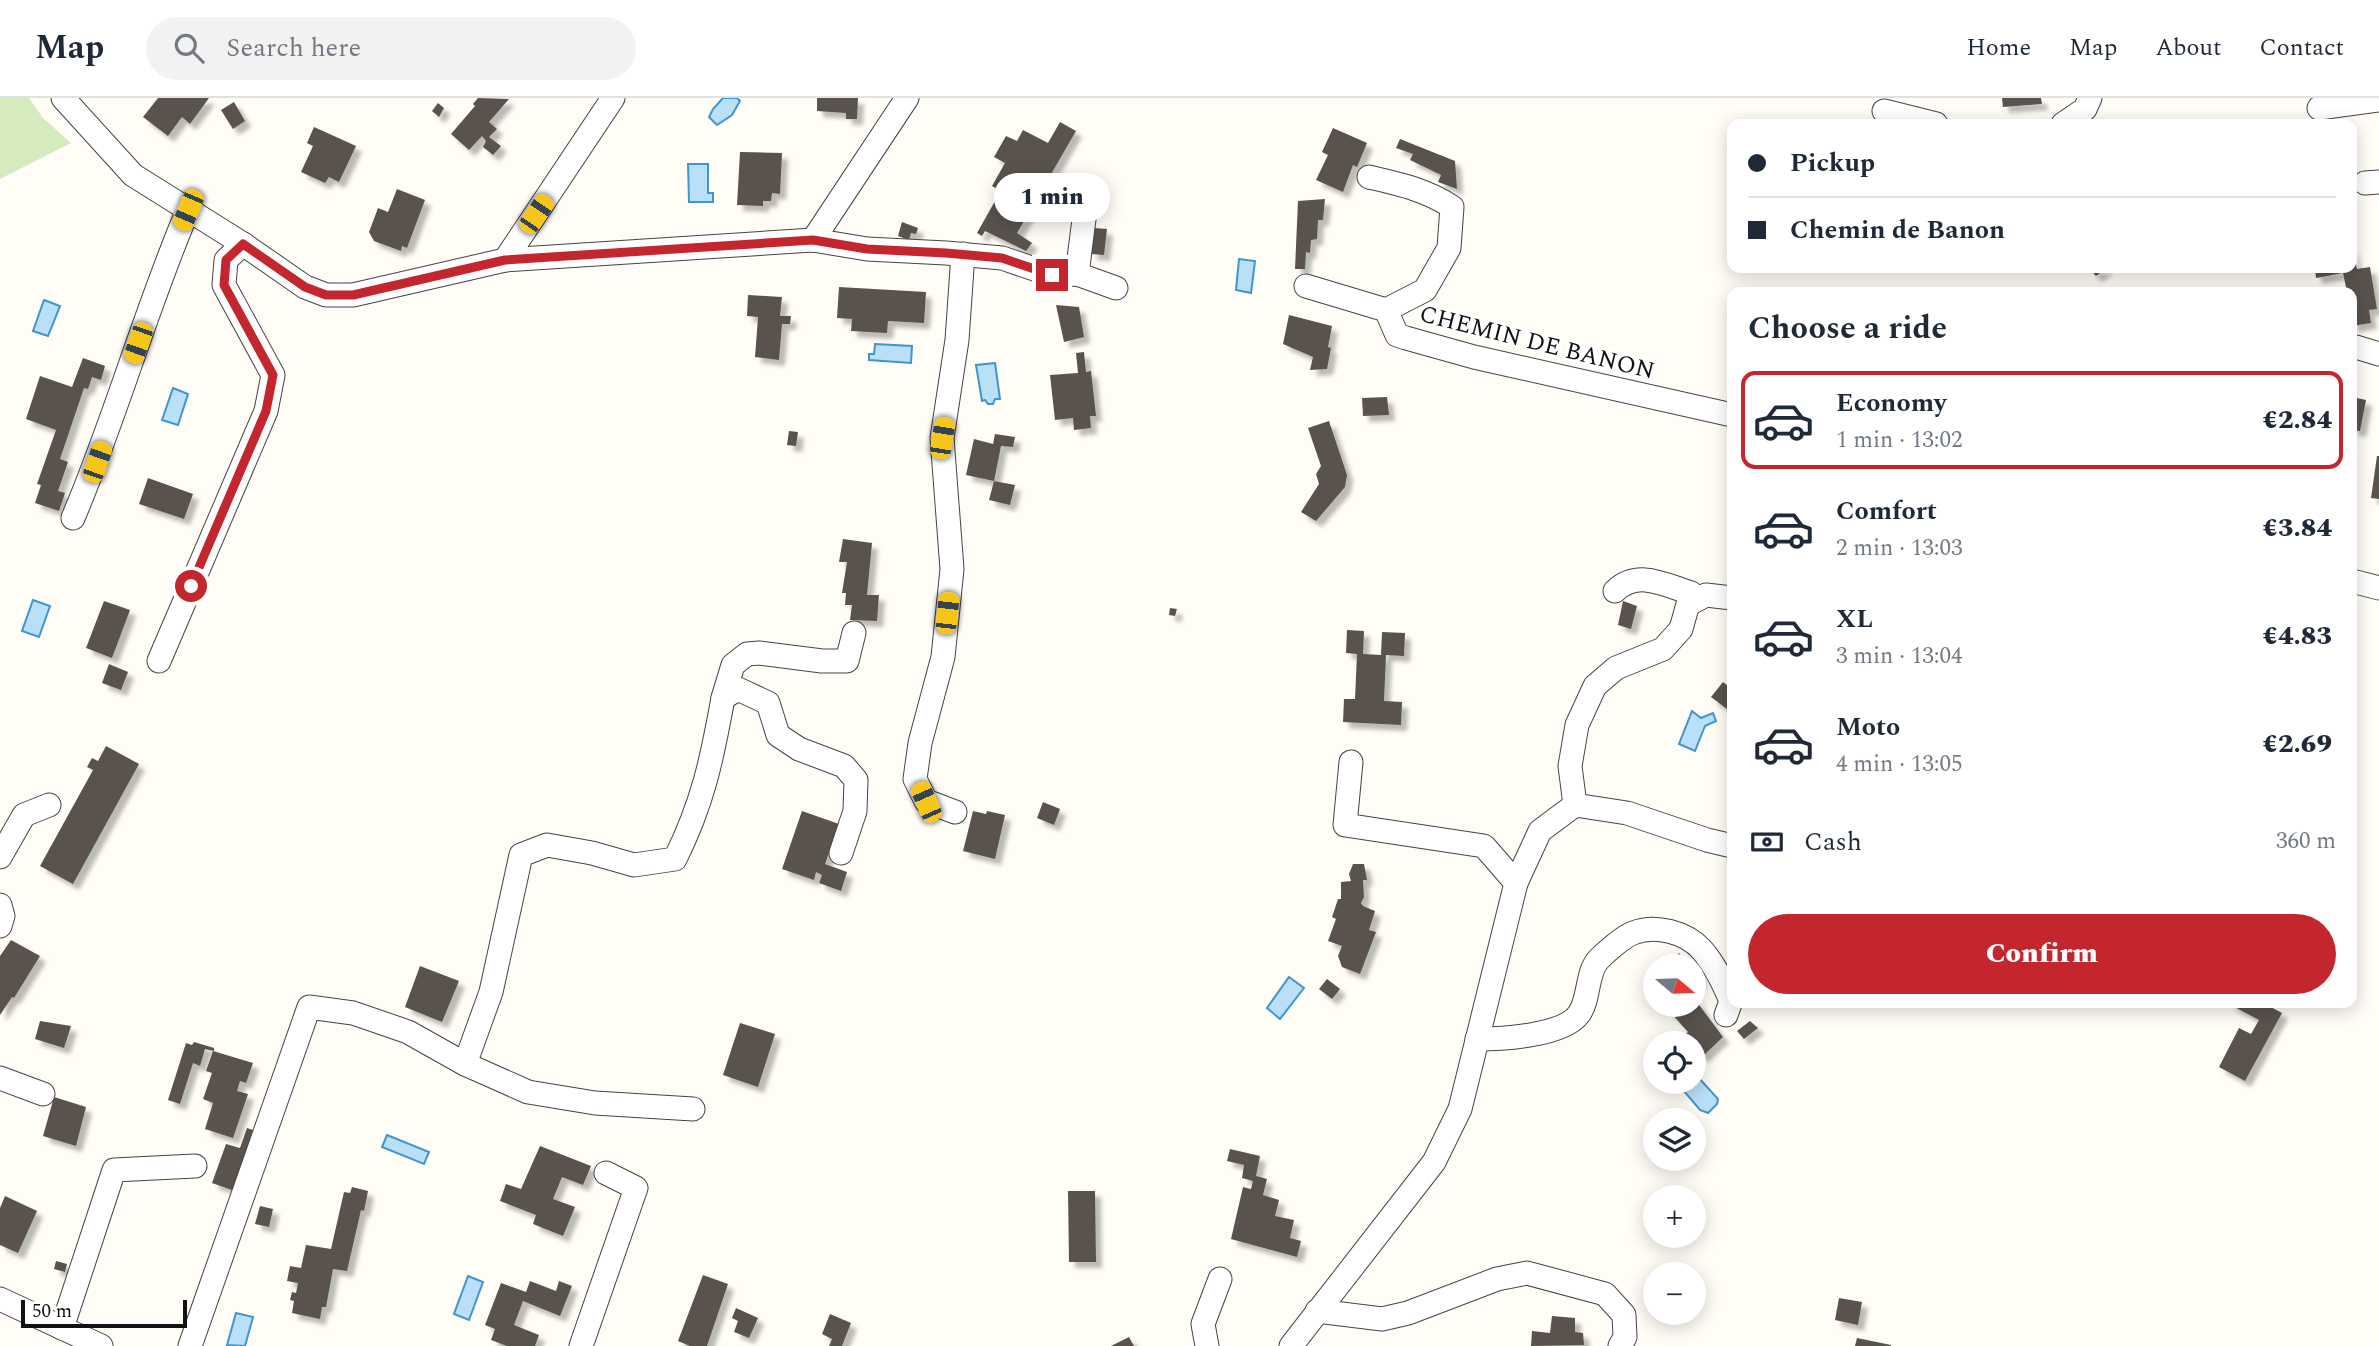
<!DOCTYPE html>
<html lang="en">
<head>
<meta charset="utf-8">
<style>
	:root { --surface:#fff; --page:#f2f2f3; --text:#1f2937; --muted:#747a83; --line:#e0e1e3; --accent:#c4262e }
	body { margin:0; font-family:Spectral,serif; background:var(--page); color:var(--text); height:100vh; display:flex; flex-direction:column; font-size:26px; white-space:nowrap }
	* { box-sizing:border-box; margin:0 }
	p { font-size:23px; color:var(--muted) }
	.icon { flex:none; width:38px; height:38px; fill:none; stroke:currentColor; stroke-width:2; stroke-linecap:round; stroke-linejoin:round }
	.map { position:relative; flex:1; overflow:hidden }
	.side { position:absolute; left:1727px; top:189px; width:630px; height:721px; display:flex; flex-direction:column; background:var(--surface); border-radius:14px; box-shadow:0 4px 18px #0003 }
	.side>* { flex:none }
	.guide { position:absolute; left:1727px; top:21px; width:630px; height:154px; border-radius:14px; box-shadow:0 4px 18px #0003; display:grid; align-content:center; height:154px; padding:0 21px; background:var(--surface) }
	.needle { width:46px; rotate:109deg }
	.fabs { position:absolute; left:1643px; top:856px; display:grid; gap:14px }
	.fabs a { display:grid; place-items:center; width:63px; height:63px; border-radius:50%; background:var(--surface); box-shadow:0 4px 18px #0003; font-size:35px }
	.scale { position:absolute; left:21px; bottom:18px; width:166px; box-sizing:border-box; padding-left:7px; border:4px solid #111; border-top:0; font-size:19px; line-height:24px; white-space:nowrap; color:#111; -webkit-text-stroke:5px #fff; paint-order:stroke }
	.end { position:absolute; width:32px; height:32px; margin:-16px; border:9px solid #c4262e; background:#fff; box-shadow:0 0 0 4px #fff }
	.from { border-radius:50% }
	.bubble { position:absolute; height:49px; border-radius:24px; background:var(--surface); box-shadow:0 4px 18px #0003; font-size:23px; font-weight:800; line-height:49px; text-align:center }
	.car { position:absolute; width:21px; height:42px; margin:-21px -10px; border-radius:9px; box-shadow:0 0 5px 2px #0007; background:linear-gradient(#f5c518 24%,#345 0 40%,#f5c518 0 76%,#345 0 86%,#f5c518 0) }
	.guide b { display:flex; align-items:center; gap:24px; height:66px; font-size:26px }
	.guide b+b { border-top:2px solid var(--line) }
	.guide i { width:18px; height:18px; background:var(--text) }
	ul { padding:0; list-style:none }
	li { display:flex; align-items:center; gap:21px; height:98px; margin:0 14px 10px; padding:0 7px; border:4px solid transparent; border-radius:14px }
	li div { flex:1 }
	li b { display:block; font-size:26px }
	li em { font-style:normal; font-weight:800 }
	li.current { border-color:var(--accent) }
	li>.icon { width:63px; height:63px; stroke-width:1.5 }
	h2 { padding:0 21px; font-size:32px; line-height:84px }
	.pay { display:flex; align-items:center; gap:18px; height:77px; padding:0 21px; font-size:26px }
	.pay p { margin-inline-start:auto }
	.button { display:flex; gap:14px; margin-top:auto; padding:14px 21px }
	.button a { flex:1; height:80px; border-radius:42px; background:var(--accent); color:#fff; font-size:28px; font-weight:800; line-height:80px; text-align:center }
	header { display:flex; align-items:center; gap:42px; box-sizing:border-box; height:98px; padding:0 35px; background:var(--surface); border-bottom:2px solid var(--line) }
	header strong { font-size:33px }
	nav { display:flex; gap:38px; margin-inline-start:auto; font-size:24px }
	.search { width:490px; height:63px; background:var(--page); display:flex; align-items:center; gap:18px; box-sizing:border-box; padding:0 24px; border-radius:38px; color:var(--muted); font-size:26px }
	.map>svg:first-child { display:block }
</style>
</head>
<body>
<header>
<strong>Map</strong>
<div class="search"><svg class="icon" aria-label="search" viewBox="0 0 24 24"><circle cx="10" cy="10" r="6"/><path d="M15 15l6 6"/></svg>Search here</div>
<nav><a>Home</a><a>Map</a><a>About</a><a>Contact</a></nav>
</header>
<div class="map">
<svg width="2379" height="1248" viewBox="0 0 2379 1248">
	<defs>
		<filter id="shadow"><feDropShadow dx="6" dy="6" stdDeviation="2" flood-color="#0004"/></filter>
	</defs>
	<rect width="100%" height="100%" fill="#fffdf5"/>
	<path fill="#d5ebbd" d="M 0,0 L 29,0 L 43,20 L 71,45 L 0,81 Z"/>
	<g fill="#b9e0f7" stroke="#3f96cf" stroke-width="2">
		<path d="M 723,0 L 737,0 L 740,3 L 732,17 L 717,27 L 709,19 L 713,11 Z"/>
		<path d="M 688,66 L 708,66 L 708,95 L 713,95 L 713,104 L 689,104 Z"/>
		<path d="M 1239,161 L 1255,163 L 1251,195 L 1236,192 Z"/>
		<path d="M 44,202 L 60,208 L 48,238 L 33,233 Z"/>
		<path d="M 875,246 L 912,248 L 911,265 L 869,262 L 869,256 L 874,256 Z"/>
		<path d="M 995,265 L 1000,301 L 995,301 L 993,306 L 988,306 L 985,302 L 982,303 L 976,267 Z"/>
		<path d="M 173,290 L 188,296 L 178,327 L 162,322 Z"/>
		<path d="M 33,502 L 50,508 L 39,539 L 22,533 Z"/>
		<path d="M 1692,613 L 1701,620 L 1713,615 L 1716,623 L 1705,628 L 1695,653 L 1679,646 Z"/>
		<path d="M 1289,879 L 1304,890 L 1280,921 L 1267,910 Z"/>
		<path d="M 1694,979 L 1698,979 L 1718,1001 L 1717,1006 L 1708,1015 L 1700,1012 L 1683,992 L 1684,986 L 1694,984 Z"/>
		<path d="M 387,1037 L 429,1054 L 424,1066 L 382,1049 Z"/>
		<path d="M 468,1178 L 483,1184 L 469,1222 L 454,1216 Z"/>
		<path d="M 236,1215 L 253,1219 L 245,1248 L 227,1247 Z"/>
	</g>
	<g fill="#5a524d" filter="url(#shadow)">
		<path d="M 158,0 L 209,0 L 190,26 L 182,19 L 168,38 L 143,19 Z"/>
		<path d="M 478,0 L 509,1 L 489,24 L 497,31 L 489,39 L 501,48 L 493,57 L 483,49 L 486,43 L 482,38 L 469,52 L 451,36 L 475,8 L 473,6 Z"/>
		<path d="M 817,0 L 858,0 L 857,21 L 846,21 L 846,15 L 817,13 Z"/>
		<path d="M 2002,0 L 2041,0 L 2042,6 L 2003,9 Z"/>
		<path d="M 234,4 L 245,23 L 233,31 L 221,12 Z"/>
		<path d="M 438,5 L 444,10 L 439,19 L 432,13 Z"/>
		<path d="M 1060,24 L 1076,33 L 1017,135 L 1032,145 L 1026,153 L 985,133 L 982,138 L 977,135 L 995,103 L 1000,106 L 1006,96 L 992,88 L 1005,65 L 994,59 L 1006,38 L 1017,43 L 1023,32 L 1048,45 Z"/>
		<path d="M 314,29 L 356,48 L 339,84 L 329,79 L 325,85 L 301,74 L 313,48 L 307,45 Z"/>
		<path d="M 1333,30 L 1367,45 L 1357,69 L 1353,67 L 1343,94 L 1316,82 L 1328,57 L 1322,54 Z"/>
		<path d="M 1400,41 L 1455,63 L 1457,91 L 1438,84 L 1441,77 L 1410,62 L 1413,56 L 1396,50 Z"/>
		<path d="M 740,54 L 782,55 L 780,96 L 772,95 L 771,103 L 763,103 L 763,108 L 737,107 Z"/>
		<path d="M 397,91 L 425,102 L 407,150 L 402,148 L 401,153 L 374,143 L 369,134 L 378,110 L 388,114 Z"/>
		<path d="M 1325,101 L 1323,122 L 1318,122 L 1317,141 L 1311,142 L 1310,155 L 1306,154 L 1305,171 L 1295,171 L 1298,103 Z"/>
		<path d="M 902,124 L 918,130 L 916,136 L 911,135 L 909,142 L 898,138 Z"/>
		<path d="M 1094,130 L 1107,131 L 1104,157 L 1091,156 Z"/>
		<path d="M 2352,147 L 2357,171 L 2370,169 L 2377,211 L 2369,212 L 2371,225 L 2352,228 L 2352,194 L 2347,194 L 2343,175 L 2316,180 L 2315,170 L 2352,170 Z"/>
		<path d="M 2089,170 L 2107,170 L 2096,178 Z"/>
		<path d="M 839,189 L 926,194 L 924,225 L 888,223 L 887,235 L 851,233 L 852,221 L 837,220 Z"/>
		<path d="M 748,197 L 782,199 L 780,218 L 791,218 L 790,226 L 782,226 L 779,262 L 755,259 L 758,219 L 747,218 Z"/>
		<path d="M 1056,207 L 1079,209 L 1084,239 L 1064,244 Z"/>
		<path d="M 1289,217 L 1332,228 L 1328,249 L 1331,250 L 1327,271 L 1310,272 L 1313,259 L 1283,246 Z"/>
		<path d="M 1084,254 L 1086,274 L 1091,273 L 1096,318 L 1090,318 L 1091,330 L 1074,332 L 1073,320 L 1055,322 L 1050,277 L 1078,275 L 1076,255 Z"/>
		<path d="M 83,260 L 105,268 L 101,282 L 92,279 L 88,291 L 84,290 L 60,361 L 68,364 L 58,393 L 65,395 L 59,413 L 35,405 L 41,387 L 37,386 L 56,332 L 26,321 L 40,278 L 72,289 Z"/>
		<path d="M 1387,299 L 1389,317 L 1363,318 L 1362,300 Z"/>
		<path d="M 2352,299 L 2366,302 L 2360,333 L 2352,332 Z"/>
		<path d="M 1329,323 L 1347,377 L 1345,389 L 1316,423 L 1301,414 L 1319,386 L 1316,376 L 1321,368 L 1308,330 Z"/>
		<path d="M 789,333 L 798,334 L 796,348 L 787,347 Z"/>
		<path d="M 995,336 L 1015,339 L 1013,349 L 1001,348 L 994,383 L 966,377 L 974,341 L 993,346 Z"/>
		<path d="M 2377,358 L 2379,358 L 2379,401 L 2371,400 Z"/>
		<path d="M 148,380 L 193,396 L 184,421 L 139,406 Z"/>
		<path d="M 994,383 L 1015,387 L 1010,407 L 989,402 Z"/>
		<path d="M 843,441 L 872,445 L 867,497 L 879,497 L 877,523 L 850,522 L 852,507 L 845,507 L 846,495 L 842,495 L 847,464 L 839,464 Z"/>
		<path d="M 104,503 L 130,512 L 112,560 L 86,550 Z"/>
		<path d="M 1623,503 L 1637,508 L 1631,531 L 1618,527 Z"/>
		<path d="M 1170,510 L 1177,511 L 1175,518 L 1169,517 Z"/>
		<path d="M 1347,532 L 1364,533 L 1363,556 L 1381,557 L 1382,534 L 1405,535 L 1404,558 L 1386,557 L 1384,603 L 1402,604 L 1401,627 L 1343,624 L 1344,601 L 1355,601 L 1357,556 L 1346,555 Z"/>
		<path d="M 109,566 L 128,574 L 121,592 L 102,585 Z"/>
		<path d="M 1723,584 L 1732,591 L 1731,614 L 1711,599 Z"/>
		<path d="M 106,648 L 139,666 L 73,786 L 40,768 L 93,672 L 87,669 L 92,660 L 98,663 Z"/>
		<path d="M 1043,704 L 1060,711 L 1054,727 L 1037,720 Z"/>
		<path d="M 802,713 L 839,726 L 825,766 L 847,774 L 841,793 L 819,785 L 822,777 L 816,774 L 814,782 L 782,771 Z"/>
		<path d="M 973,713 L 986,716 L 987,713 L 1005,717 L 995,761 L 963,753 Z"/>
		<path d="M 1353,766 L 1364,766 L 1367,782 L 1363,782 L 1364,799 L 1361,805 L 1363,808 L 1375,813 L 1369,832 L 1376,834 L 1360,876 L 1342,869 L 1338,858 L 1342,848 L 1328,843 L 1336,821 L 1332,819 L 1338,801 L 1341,801 L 1341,784 L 1351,783 L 1349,776 Z"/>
		<path d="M 11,842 L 40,858 L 14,900 L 12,899 L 0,917 L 0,858 Z"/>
		<path d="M 1679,855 L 1690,868 L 1664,868 Z"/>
		<path d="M 420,868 L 459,883 L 442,924 L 405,909 Z"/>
		<path d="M 1694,872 L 1701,881 L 1694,888 Z"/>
		<path d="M 1327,881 L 1340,891 L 1332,901 L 1319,891 Z"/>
		<path d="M 1694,900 L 1723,939 L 1702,959 L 1694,949 L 1694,945 L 1691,945 L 1684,937 L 1688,934 L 1663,906 L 1694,906 Z"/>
		<path d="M 2227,905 L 2263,905 L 2282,915 L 2245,983 L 2219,969 L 2239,930 L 2251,936 L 2259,922 Z"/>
		<path d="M 40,923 L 71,928 L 64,950 L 35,941 Z"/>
		<path d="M 1750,923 L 1758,930 L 1744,941 L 1737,933 Z"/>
		<path d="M 740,925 L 775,936 L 758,989 L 723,977 Z"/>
		<path d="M 194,944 L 214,950 L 214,953 L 205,951 L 200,968 L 193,965 L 180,1006 L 168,1002 L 186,945 L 192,947 Z"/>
		<path d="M 213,953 L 253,965 L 246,985 L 240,983 L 237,993 L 248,996 L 233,1040 L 205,1031 L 213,1005 L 203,1001 L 212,975 L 206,973 Z"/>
		<path d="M 54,999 L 86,1009 L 76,1048 L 43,1038 Z"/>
		<path d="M 247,1030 L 253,1032 L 232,1092 L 212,1085 L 226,1046 L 240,1050 Z"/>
		<path d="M 540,1048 L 591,1068 L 583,1087 L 562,1079 L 553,1101 L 575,1109 L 563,1138 L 533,1126 L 536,1117 L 500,1103 L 506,1086 L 521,1091 Z"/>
		<path d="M 1230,1051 L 1260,1058 L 1256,1078 L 1267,1081 L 1263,1097 L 1279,1102 L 1275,1118 L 1294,1122 L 1290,1140 L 1301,1143 L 1297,1159 L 1231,1141 L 1243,1089 L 1251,1091 L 1253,1083 L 1242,1080 L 1244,1067 L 1227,1063 Z"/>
		<path d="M 352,1089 L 368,1093 L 364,1113 L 361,1112 L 347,1173 L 333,1171 L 326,1209 L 322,1209 L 320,1221 L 292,1215 L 294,1203 L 290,1202 L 292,1194 L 296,1195 L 298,1185 L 287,1183 L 290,1168 L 301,1170 L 306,1147 L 331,1151 L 344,1094 L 350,1095 Z"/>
		<path d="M 1068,1093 L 1095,1093 L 1096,1164 L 1069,1164 Z"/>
		<path d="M 5,1098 L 37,1113 L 18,1155 L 0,1147 L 0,1110 Z"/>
		<path d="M 260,1108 L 273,1111 L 269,1129 L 255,1126 Z"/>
		<path d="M 56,1163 L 67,1166 L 65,1174 L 54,1171 Z"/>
		<path d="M 703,1177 L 728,1186 L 707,1248 L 690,1248 L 678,1243 Z"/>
		<path d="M 530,1183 L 556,1193 L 559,1183 L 572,1188 L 560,1218 L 523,1203 L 514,1227 L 539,1237 L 535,1248 L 507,1248 L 491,1242 L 495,1231 L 485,1227 L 501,1185 L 526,1194 Z"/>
		<path d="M 1839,1200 L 1862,1204 L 1858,1227 L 1835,1222 Z"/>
		<path d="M 736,1210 L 758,1220 L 749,1240 L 734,1234 L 738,1223 L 732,1220 Z"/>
		<path d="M 830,1216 L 851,1225 L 842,1248 L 829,1248 L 832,1241 L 822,1236 Z"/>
		<path d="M 1552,1218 L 1575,1220 L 1575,1234 L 1583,1235 L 1584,1247 L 1531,1248 L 1532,1233 L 1550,1235 Z"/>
		<path d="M 1129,1239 L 1134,1248 L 1111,1248 Z"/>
		<path d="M 1857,1240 L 1891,1247 L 1891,1248 L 1855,1248 Z"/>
	</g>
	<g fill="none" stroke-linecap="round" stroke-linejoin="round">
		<defs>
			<g id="minor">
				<path d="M 63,0 L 133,77 L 243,146 L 305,189 L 326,197 L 353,197 L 505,162 L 813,142 L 867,151 L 946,155 L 1002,160 L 1052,177 L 1077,176 L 1116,190"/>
				<path d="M 2319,10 L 2379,2"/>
				<path d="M 1884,13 L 1936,26"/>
				<path d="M 2063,26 L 2085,11 L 2090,0"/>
				<path d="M 1369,79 C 1399,86 1427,92 1452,109 L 1449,150 L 1425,192 L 1386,212"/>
				<path d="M 2365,85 L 2379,84"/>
				<path d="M 813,142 L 907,0"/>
				<path d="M 505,162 L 613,0"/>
				<path d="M 1077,176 L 1087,98"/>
				<path d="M 1306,188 L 1386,212 L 1397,237 L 1406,240 L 1474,259 L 1732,317"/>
				<path d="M 2356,249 L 2379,256"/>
				<path d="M 73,420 C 116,319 145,213 188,112"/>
				<path d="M 2352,483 L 2379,490"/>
				<path d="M 1689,506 L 1706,497 L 1732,500"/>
				<path d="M 159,563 L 266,313 L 273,277 L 224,187 L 226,162 L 243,146"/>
				<path d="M 723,600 L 733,567 L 747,556 L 759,555 L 822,563 L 847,563 L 854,535"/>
				<path d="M 1575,707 L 1570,668 L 1577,627 L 1595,588 L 1616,570 L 1663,551 L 1681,531 L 1691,495 C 1665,487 1638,471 1615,493"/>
				<path d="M 955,714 L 926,703 L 915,681 L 920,645 L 943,559 L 952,471 L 942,340 L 957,242 L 963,156"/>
				<path d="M 0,759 L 24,717 L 49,707"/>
				<path d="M 1516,785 L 1540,733 L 1575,707 L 1627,715 L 1707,742 L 1732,748"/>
				<path d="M 0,807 L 3,818 L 0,828"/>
				<path d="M 1477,941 C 1502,941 1563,938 1579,916 C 1590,901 1586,874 1599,861 C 1607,853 1623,839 1633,835 C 1655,826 1686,834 1702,852 C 1715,867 1723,884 1731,903 L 1726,917"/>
				<path d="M 0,980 L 43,996"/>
				<path d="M 693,1011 L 595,1005 L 528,994 L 465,966 L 491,894 L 521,757 L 547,747 L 592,755 L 634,767 L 675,761 C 703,705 712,661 723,600 L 738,591 L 768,605 L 778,637 L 799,651 L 844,668 L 856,682 L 855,713 L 841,755"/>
				<path d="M 0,1201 L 101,1248"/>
				<path d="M 1317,1213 L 1382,1221 L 1408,1215 L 1497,1181 L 1527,1175 L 1605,1196 L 1624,1217 L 1625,1239 L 1620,1248"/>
				<path d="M 62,1230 L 114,1072 L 195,1068"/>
				<path d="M 190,1248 L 309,909 L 353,915 L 408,934 L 465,966"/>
				<path d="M 581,1248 L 636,1090 L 606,1075"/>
				<path d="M 1207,1248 L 1203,1226 L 1220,1181"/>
				<path d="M 1291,1248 L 1434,1064 L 1460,1011 L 1516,785 L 1484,748 L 1345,727 L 1351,664"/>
			</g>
		</defs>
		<use href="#minor" stroke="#444" stroke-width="25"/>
		<use href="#minor" stroke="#fff" stroke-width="23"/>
	</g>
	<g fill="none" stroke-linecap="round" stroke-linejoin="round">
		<path stroke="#c4262e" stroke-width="9" d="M 191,488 L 266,313 L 273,277 L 224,187 L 226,162 L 243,146 L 305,189 L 326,197 L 353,197 L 505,162 L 813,142 L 867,151 L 946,155 L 1002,160 L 1052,177"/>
	</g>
	<g text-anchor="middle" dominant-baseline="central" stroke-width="7" stroke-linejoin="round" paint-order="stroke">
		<g font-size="24" fill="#111" stroke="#fff">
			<text transform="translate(1537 245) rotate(14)">CHEMIN DE BANON</text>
		</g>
	</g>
</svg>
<div class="fabs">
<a><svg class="needle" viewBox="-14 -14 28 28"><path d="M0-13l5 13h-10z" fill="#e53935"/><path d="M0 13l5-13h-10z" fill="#747a83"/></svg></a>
<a><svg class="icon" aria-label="locate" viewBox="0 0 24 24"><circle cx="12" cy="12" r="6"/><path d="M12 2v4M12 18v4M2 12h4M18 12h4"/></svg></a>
<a><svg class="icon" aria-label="layers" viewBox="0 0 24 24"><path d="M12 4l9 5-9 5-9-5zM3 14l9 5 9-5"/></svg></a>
<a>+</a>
<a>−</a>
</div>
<div class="scale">50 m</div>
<i class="end from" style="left:191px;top:488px"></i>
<i class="end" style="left:1052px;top:177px"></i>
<div class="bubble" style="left:994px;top:75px;width:116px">1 min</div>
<i class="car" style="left:188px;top:112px;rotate:203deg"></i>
<i class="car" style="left:536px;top:116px;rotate:34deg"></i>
<i class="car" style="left:138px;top:245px;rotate:199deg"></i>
<i class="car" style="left:942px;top:340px;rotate:9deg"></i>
<i class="car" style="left:97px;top:364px;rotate:19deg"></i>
<i class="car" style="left:947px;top:515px;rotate:6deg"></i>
<i class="car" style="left:926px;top:704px;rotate:336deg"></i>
<div class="guide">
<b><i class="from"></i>Pickup</b>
<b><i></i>Chemin de Banon</b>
</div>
<section class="side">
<h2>Choose a ride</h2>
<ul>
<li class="current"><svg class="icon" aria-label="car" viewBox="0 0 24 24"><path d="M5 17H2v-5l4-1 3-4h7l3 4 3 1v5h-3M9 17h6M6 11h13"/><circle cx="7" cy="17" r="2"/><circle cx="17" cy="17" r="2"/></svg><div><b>Economy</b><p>1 min · 13:02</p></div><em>€2.84</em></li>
<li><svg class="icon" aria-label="car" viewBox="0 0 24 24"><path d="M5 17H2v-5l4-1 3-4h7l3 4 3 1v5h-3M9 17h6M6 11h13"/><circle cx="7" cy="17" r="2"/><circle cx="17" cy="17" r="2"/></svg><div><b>Comfort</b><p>2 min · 13:03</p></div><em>€3.84</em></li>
<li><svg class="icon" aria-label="car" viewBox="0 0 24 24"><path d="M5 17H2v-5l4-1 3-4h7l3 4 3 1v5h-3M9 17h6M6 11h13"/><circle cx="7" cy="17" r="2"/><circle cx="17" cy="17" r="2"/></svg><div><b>XL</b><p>3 min · 13:04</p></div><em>€4.83</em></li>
<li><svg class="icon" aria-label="car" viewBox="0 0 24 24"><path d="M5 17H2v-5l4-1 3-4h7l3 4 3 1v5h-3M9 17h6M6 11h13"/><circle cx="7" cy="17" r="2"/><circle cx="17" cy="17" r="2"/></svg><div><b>Moto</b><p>4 min · 13:05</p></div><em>€2.69</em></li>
</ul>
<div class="pay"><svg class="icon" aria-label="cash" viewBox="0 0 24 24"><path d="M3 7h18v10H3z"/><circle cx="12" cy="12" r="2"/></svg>Cash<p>360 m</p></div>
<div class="button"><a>Confirm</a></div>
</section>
</div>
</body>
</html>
